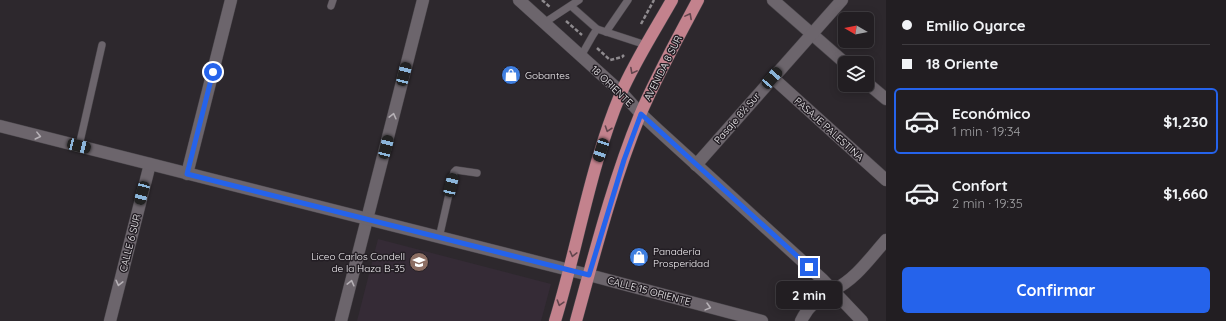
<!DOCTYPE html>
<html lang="es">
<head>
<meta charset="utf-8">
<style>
	:root { --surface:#221e22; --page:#2e2b2f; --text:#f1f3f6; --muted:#a2a2a5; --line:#3f3c40; --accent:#2563eb }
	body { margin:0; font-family:Quicksand,sans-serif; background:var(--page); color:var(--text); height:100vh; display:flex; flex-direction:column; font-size:15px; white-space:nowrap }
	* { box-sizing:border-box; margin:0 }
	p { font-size:13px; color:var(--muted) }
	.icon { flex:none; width:22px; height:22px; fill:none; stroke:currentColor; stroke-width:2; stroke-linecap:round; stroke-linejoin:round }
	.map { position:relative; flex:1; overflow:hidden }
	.drawer { display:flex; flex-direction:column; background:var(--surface); width:340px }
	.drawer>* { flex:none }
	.hud { display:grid; align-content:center; height:88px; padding:0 16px; background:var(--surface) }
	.needle { width:26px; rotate:279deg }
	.fabs { position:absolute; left:838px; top:12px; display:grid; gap:8px }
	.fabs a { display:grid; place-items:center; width:36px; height:36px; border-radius:6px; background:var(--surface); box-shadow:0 2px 10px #0003,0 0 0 1px var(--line); font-size:20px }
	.end { position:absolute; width:18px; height:18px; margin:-9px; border:5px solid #2563eb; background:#fff; box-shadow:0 0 0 2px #fff }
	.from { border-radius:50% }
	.bubble { position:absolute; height:28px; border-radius:6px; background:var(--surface); box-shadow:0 2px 10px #0003,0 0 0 1px var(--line); font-size:13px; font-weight:700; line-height:28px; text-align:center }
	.car { position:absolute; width:12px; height:24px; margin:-12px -6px; border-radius:5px; box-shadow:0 0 3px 1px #0007; background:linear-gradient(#222 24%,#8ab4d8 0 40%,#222 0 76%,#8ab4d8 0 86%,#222 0) }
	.hud b { display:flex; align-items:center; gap:14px; height:38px; font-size:15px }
	.hud b+b { border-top:1px solid var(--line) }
	.hud i { width:10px; height:10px; background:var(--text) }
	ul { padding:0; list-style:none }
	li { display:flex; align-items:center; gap:12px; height:66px; margin:0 8px 6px; padding:0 8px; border:2px solid transparent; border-radius:6px }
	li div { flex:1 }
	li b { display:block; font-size:15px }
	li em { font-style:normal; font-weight:700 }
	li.active { border-color:var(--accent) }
	li>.icon { width:36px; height:36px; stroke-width:1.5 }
	.action { display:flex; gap:8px; margin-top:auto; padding:8px 16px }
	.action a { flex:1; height:46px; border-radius:6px; background:var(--accent); color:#fff; font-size:16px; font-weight:700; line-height:46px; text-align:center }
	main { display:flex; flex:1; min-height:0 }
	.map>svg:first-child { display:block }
</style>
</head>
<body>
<main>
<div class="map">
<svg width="886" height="321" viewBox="0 0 886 321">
	<rect width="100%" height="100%" fill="#2d282d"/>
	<path fill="#352b36" d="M 378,239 L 551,284 L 541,321 L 357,321 Z"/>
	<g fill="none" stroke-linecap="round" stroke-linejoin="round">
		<defs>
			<g id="lane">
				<path d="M 331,6 L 333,0"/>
				<path d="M 571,6 L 597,29 L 593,35 L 581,56"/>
				<path d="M 544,23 L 579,0"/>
				<path d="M 597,29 L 646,45"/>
				<path d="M 606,32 L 628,0"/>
				<path d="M 79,146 L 102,45"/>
				<path d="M 439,238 L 454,172 L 456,170 L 477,173"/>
			</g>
			<g id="street">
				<path d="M 773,0 L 845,63"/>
				<path d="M 773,78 L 886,180"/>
				<path d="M 867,83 L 886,99"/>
				<path d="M 696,165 L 842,0"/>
				<path d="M 187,174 L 231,0"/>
				<path d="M 833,290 C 855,280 870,258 886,240"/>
				<path d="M 110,321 L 150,164"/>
				<path d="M 341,321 L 423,0"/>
			</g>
			<g id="secondary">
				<path d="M 519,0 L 622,93 L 641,114 L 657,129 L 822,279 L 862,321"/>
				<path d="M 0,126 L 589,275 L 762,321"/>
				<path d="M 801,321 C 808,306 819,297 833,290"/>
			</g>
			<g id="primary">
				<path d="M 555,321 C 578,246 590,166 621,93 C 635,61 655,30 672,0"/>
				<path d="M 576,321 C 595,252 613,181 640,115 C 657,75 678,38 698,0"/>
			</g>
		</defs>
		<use href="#lane" stroke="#4a464b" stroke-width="8"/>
		<use href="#street" stroke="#4a464b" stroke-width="13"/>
		<use href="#secondary" stroke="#4a464b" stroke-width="13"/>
		<use href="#primary" stroke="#4a464b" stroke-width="13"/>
		<g stroke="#8f8b8f" stroke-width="2.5" stroke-dasharray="4 2" stroke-linecap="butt">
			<path d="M 542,0 L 550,7"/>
			<path d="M 566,21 L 582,35"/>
			<path d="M 641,24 L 654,0"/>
			<path d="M 597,48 L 610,60 L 622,57 L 624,55"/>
		</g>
		<use href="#lane" stroke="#6c656c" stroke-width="7"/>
		<use href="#street" stroke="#6c656c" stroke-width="12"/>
		<use href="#secondary" stroke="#6c656c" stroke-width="12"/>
		<use href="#primary" stroke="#c3828d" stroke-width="12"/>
	</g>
	<defs><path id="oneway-chevron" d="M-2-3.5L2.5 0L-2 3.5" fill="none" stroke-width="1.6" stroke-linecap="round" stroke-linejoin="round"/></defs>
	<g stroke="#63464e">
		<use href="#oneway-chevron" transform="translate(689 16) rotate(-62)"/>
		<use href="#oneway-chevron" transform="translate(633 71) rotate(118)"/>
		<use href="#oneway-chevron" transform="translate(608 129) rotate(109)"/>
		<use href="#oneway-chevron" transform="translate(573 254) rotate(104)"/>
		<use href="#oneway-chevron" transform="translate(560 303) rotate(107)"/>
	</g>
	<g stroke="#b6b1b6">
		<use href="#oneway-chevron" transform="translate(393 116) rotate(-76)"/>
		<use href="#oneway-chevron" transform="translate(38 136) rotate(14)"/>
		<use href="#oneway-chevron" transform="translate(119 283) rotate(104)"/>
		<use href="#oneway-chevron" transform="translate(351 283) rotate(-76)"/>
		<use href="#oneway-chevron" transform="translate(708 307) rotate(15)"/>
	</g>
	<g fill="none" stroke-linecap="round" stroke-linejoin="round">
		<path stroke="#2563eb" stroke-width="5" d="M 213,72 L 187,174 L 589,275 L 624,160 L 641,114 L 809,267"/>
	</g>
	<defs>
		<symbol id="shop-disc" viewBox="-11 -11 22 22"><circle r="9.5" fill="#3f7fe0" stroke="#231e24"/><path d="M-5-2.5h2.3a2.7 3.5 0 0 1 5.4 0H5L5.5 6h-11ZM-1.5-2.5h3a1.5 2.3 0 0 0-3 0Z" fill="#fff"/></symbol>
		<symbol id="school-disc" viewBox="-11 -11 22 22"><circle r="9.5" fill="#8d6e63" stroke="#231e24"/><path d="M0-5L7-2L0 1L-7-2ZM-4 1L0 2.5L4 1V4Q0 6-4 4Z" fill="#fff"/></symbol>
	</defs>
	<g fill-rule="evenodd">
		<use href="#shop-disc" x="500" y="64" width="22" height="22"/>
		<use href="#shop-disc" x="628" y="246" width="22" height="22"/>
		<use href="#school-disc" x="408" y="251" width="22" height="22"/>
	</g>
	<g text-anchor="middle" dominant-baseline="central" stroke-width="3" stroke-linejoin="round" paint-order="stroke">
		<g font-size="10" fill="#f2eff2" stroke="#231e24">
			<text transform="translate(663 68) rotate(-63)">AVENIDA 8 SUR</text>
			<text transform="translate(612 86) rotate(44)">18 ORIENTE</text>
			<text transform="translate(737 118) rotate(-49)">Pasaje 8½ Sur</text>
			<text transform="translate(829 129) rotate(42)">PASAJE PALESTINA</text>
			<text transform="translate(130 243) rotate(-76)">CALLE 6 SUR</text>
			<text transform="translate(649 291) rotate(15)">CALLE 15 ORIENTE</text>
		</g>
		<g font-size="10" fill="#f2eff2" stroke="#231e24" text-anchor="start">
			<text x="525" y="75">Gobantes</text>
			<text x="653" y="251">Panadería<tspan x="653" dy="12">Prosperidad</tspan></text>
			<text x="405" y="256" text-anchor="end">Liceo Carlos Condell<tspan x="405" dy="12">de la Haza B-35</tspan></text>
		</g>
	</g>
</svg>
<div class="fabs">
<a><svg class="needle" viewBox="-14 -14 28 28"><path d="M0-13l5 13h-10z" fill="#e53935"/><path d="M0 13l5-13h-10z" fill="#a2a2a5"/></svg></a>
<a><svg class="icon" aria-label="layers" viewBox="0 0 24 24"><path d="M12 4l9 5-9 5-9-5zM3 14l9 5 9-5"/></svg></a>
</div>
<i class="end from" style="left:213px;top:72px"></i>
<i class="end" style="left:809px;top:267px"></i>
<div class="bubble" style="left:776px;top:281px;width:66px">2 min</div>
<i class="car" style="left:404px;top:74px;rotate:14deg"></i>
<i class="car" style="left:772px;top:78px;rotate:41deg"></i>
<i class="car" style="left:79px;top:146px;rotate:104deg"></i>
<i class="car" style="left:386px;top:147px;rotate:14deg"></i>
<i class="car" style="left:601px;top:150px;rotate:198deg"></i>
<i class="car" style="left:451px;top:185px;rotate:13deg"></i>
<i class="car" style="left:142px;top:193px;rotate:195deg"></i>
</div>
<section class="drawer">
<div class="hud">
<b><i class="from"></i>Emilio Oyarce</b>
<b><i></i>18 Oriente</b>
</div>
<ul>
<li class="active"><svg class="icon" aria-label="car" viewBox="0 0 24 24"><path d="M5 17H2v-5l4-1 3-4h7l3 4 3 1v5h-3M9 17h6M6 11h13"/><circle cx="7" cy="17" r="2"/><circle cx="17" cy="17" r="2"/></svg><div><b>Económico</b><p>1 min · 19:34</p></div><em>$1,230</em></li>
<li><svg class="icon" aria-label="car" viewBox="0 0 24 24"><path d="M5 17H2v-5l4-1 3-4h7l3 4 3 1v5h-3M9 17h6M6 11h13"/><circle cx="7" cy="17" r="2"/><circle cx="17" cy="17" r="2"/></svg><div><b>Confort</b><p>2 min · 19:35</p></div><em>$1,660</em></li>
</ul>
<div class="action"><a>Confirmar</a></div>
</section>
</main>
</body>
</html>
